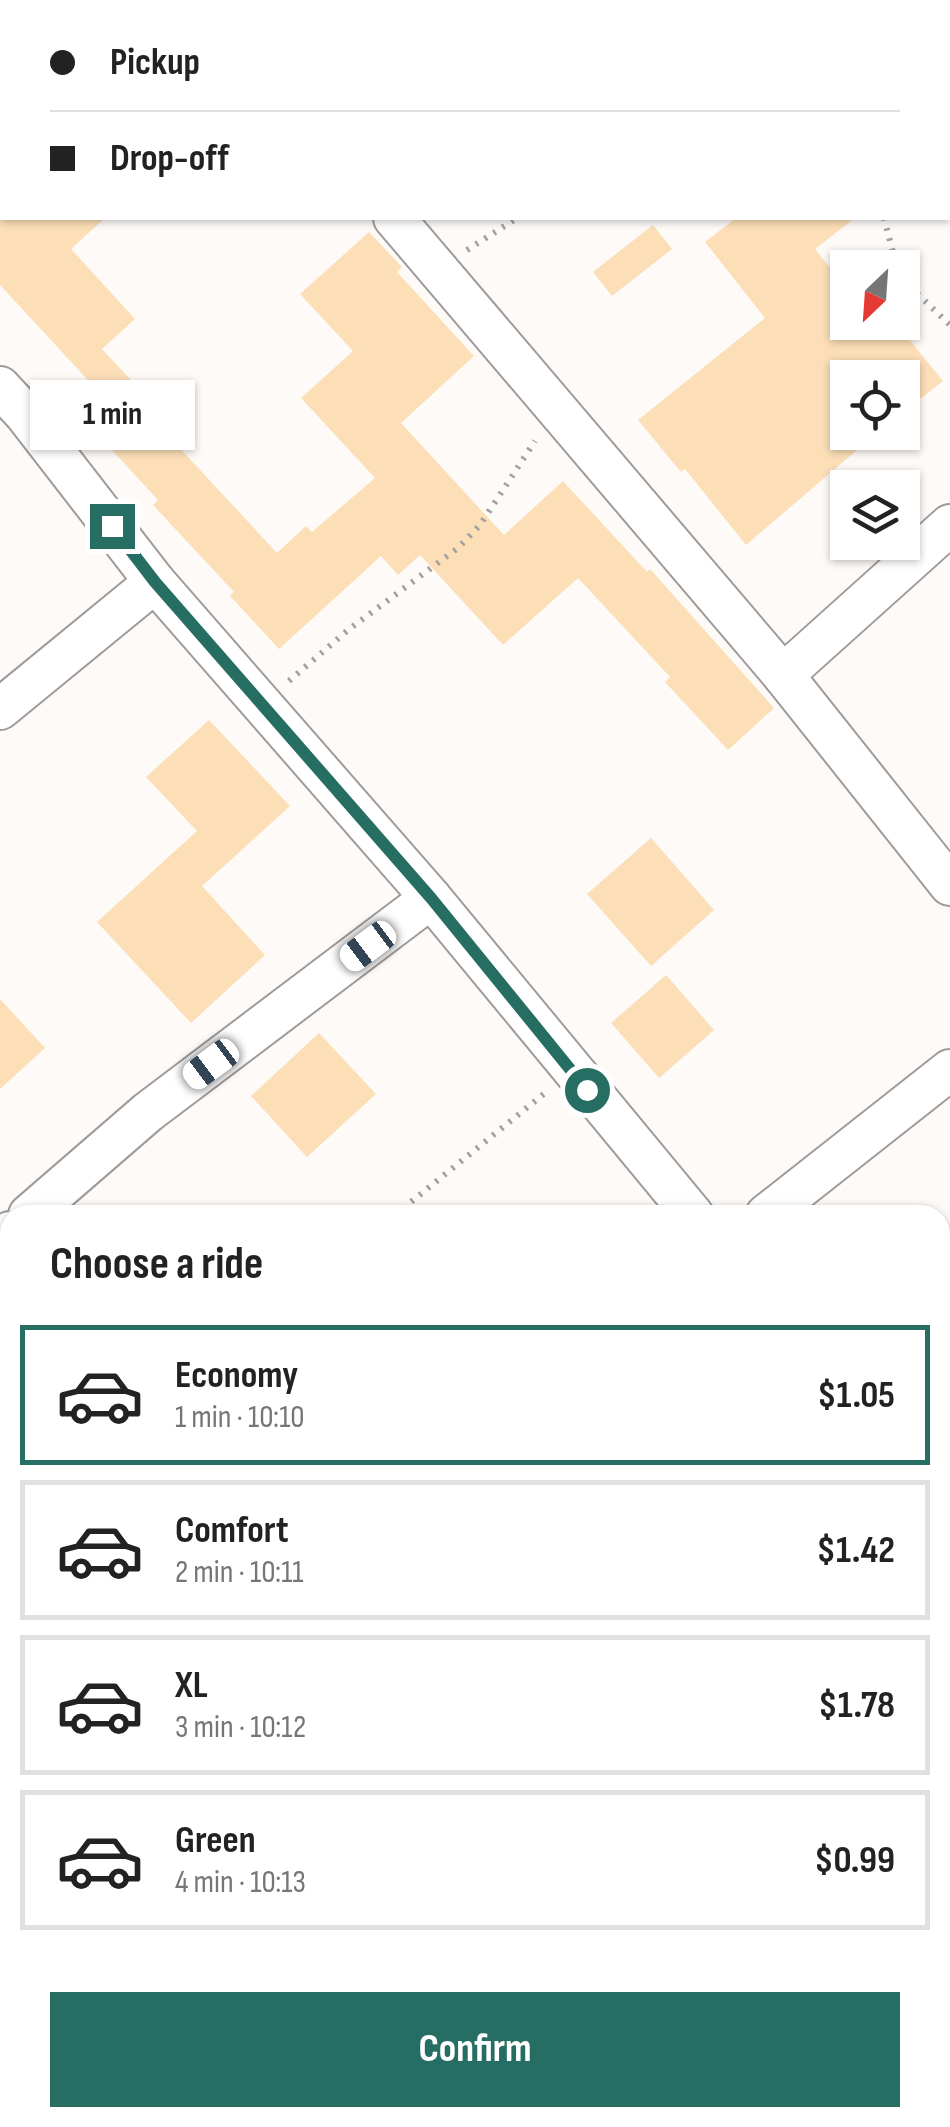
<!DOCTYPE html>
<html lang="en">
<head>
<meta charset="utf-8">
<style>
	:root { --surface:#fff; --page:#f2f2f2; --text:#222; --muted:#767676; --line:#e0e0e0; --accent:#266d63 }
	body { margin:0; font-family:"Sofia Sans Condensed",sans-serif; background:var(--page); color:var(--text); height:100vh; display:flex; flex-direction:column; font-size:38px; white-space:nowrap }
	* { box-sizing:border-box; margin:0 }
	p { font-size:32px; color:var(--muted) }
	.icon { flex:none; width:55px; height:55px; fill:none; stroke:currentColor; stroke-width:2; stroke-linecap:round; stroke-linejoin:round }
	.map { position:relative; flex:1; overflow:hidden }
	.sheet { position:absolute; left:0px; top:1205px; width:950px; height:922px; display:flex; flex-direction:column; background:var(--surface); border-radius:30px 30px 0 0; box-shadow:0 2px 8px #0004 }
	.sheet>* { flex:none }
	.banner { position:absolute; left:0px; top:0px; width:950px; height:220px; box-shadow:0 2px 8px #0004; display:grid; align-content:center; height:220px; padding:0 50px; background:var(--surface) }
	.needle { width:65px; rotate:205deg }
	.buttons { position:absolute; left:830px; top:250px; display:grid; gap:20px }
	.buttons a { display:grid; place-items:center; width:90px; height:90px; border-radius:0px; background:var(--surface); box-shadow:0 2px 8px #0004; font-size:50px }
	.end { position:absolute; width:45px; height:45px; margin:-22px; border:12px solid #266d63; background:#fff; box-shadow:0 0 0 5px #fff }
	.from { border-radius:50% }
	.bubble { position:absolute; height:70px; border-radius:0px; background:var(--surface); box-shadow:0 2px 8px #0004; font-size:32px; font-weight:700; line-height:70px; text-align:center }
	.car { position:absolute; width:30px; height:60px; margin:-30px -15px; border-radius:12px; box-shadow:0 0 8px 2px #0007; background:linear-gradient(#fff 24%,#345 0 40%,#fff 0 76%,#345 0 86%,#fff 0) }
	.banner b { display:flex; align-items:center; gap:35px; height:95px; font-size:38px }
	.banner b+b { border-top:2px solid var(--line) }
	.banner i { width:25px; height:25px; background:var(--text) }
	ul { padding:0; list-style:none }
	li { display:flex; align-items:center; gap:30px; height:140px; margin:0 20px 15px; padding:0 30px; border:5px solid var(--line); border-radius:0px }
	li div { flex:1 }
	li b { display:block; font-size:38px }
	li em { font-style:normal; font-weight:700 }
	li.on { border-color:var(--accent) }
	li>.icon { width:90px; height:90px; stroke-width:1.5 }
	h2 { padding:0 50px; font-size:45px; line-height:120px }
	.button { display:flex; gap:20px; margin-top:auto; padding:20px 50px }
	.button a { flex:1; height:115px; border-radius:0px; background:var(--accent); color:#fff; font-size:40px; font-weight:700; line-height:115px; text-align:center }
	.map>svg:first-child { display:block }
</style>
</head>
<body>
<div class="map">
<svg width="950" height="2127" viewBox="0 0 950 2127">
	<rect width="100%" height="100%" fill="#fdfaf8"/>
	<g fill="#fcdfb7">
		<path d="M 0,218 L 105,218 L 71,249 L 135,319 L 102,349 L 184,437 L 176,444 L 277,553 L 306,526 L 312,532 L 375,478 L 301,398 L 353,351 L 300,294 L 369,232 L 402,267 L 397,272 L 474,356 L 401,423 L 504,535 L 563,481 L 647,572 L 650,569 L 774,708 L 728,750 L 665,682 L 670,677 L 578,578 L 503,645 L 420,555 L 398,575 L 381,556 L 279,649 L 230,596 L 234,592 L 153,505 L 158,500 L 77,412 L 99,392 L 0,285 Z"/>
		<path d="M 736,218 L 855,218 L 815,249 L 848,290 L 848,322 L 895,322 L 943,381 L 902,413 L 902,378 L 848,378 L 848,432 L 878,432 L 746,545 L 685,469 L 681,472 L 638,420 L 765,318 L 705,242 Z"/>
		<path d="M 653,225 L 672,249 L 612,296 L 593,272 Z"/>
		<path d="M 209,720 L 290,806 L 202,886 L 265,955 L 191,1023 L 97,922 L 197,831 L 146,777 Z"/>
		<path d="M 651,838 L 714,910 L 651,966 L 587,894 Z"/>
		<path d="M 666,975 L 714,1030 L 659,1078 L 611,1023 Z"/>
		<path d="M 0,999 L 45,1048 L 0,1089 Z"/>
		<path d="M 319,1033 L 376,1094 L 307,1157 L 251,1096 Z"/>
	</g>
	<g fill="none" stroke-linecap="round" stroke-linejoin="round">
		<defs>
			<g id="minor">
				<path d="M 217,0 L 219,2"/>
				<path d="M 140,2 L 143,0"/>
				<path d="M 948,19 L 950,21"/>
				<path d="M 0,122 L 2,119"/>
				<path d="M 394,218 L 783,675 L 950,885"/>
				<path d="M 0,387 L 25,414 L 155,582 L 431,898 L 693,1215"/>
				<path d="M 783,675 L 950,525"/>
				<path d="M 0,709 L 155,582"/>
				<path d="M 29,1215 L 148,1112 L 431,898"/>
				<path d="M 766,1215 L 950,1070"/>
				<path d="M 0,1240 L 10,1232"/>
				<path d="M 940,1466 L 950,1476"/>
				<path d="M 940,1630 L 950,1624"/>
				<path d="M 0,1764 L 10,1777"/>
				<path d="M 0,1835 L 10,1827"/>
			</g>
		</defs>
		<use href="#minor" stroke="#9e9b9a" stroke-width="44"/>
		<g stroke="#a2a09f" stroke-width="6" stroke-dasharray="2.5 8" stroke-linecap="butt">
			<path d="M 857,0 L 857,2"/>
			<path d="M 738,2 L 739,0"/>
			<path d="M 884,218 L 897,268"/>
			<path d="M 467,250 L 517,218"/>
			<path d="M 902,279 L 950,325"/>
			<path d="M 289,681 L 348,630 L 458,548 L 480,525 L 535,441"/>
			<path d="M 395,1215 L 545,1093"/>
			<path d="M 0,1317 L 10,1332"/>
			<path d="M 0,1552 L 10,1543"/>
		</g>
		<use href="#minor" stroke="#fff" stroke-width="40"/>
	</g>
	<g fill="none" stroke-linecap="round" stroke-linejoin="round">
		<path stroke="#266d63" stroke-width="12" d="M 112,526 L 155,582 L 431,898 L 587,1090"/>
	</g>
</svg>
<div class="buttons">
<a><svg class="needle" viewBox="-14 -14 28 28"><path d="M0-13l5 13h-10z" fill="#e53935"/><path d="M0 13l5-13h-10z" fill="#767676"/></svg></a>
<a><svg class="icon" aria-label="locate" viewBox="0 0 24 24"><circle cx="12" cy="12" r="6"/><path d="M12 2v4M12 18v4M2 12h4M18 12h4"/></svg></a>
<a><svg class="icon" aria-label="layers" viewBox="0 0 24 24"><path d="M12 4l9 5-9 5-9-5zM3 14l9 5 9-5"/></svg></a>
</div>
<i class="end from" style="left:587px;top:1090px"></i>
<i class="end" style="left:112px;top:526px"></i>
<div class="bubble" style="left:30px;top:380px;width:165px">1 min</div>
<i class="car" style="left:368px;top:946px;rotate:233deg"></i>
<i class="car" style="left:211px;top:1064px;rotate:233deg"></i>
<div class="banner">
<b><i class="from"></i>Pickup</b>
<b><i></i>Drop-off</b>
</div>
<section class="sheet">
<h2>Choose a ride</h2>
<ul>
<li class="on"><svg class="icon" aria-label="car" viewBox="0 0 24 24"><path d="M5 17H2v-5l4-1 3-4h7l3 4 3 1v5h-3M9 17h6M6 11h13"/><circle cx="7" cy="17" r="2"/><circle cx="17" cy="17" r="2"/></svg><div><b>Economy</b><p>1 min · 10:10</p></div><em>$1.05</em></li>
<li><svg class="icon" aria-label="car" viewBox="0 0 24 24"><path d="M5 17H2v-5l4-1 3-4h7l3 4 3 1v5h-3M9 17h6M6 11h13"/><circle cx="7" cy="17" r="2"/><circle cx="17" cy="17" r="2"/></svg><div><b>Comfort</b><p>2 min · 10:11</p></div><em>$1.42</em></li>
<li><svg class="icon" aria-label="car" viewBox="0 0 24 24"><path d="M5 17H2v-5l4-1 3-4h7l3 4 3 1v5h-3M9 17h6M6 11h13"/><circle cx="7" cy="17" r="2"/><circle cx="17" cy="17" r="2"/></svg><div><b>XL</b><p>3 min · 10:12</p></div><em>$1.78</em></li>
<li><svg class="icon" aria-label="car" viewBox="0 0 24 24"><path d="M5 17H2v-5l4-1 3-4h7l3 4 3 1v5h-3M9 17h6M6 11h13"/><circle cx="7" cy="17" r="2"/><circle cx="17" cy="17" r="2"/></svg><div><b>Green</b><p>4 min · 10:13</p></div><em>$0.99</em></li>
</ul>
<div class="button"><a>Confirm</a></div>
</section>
</div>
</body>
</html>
